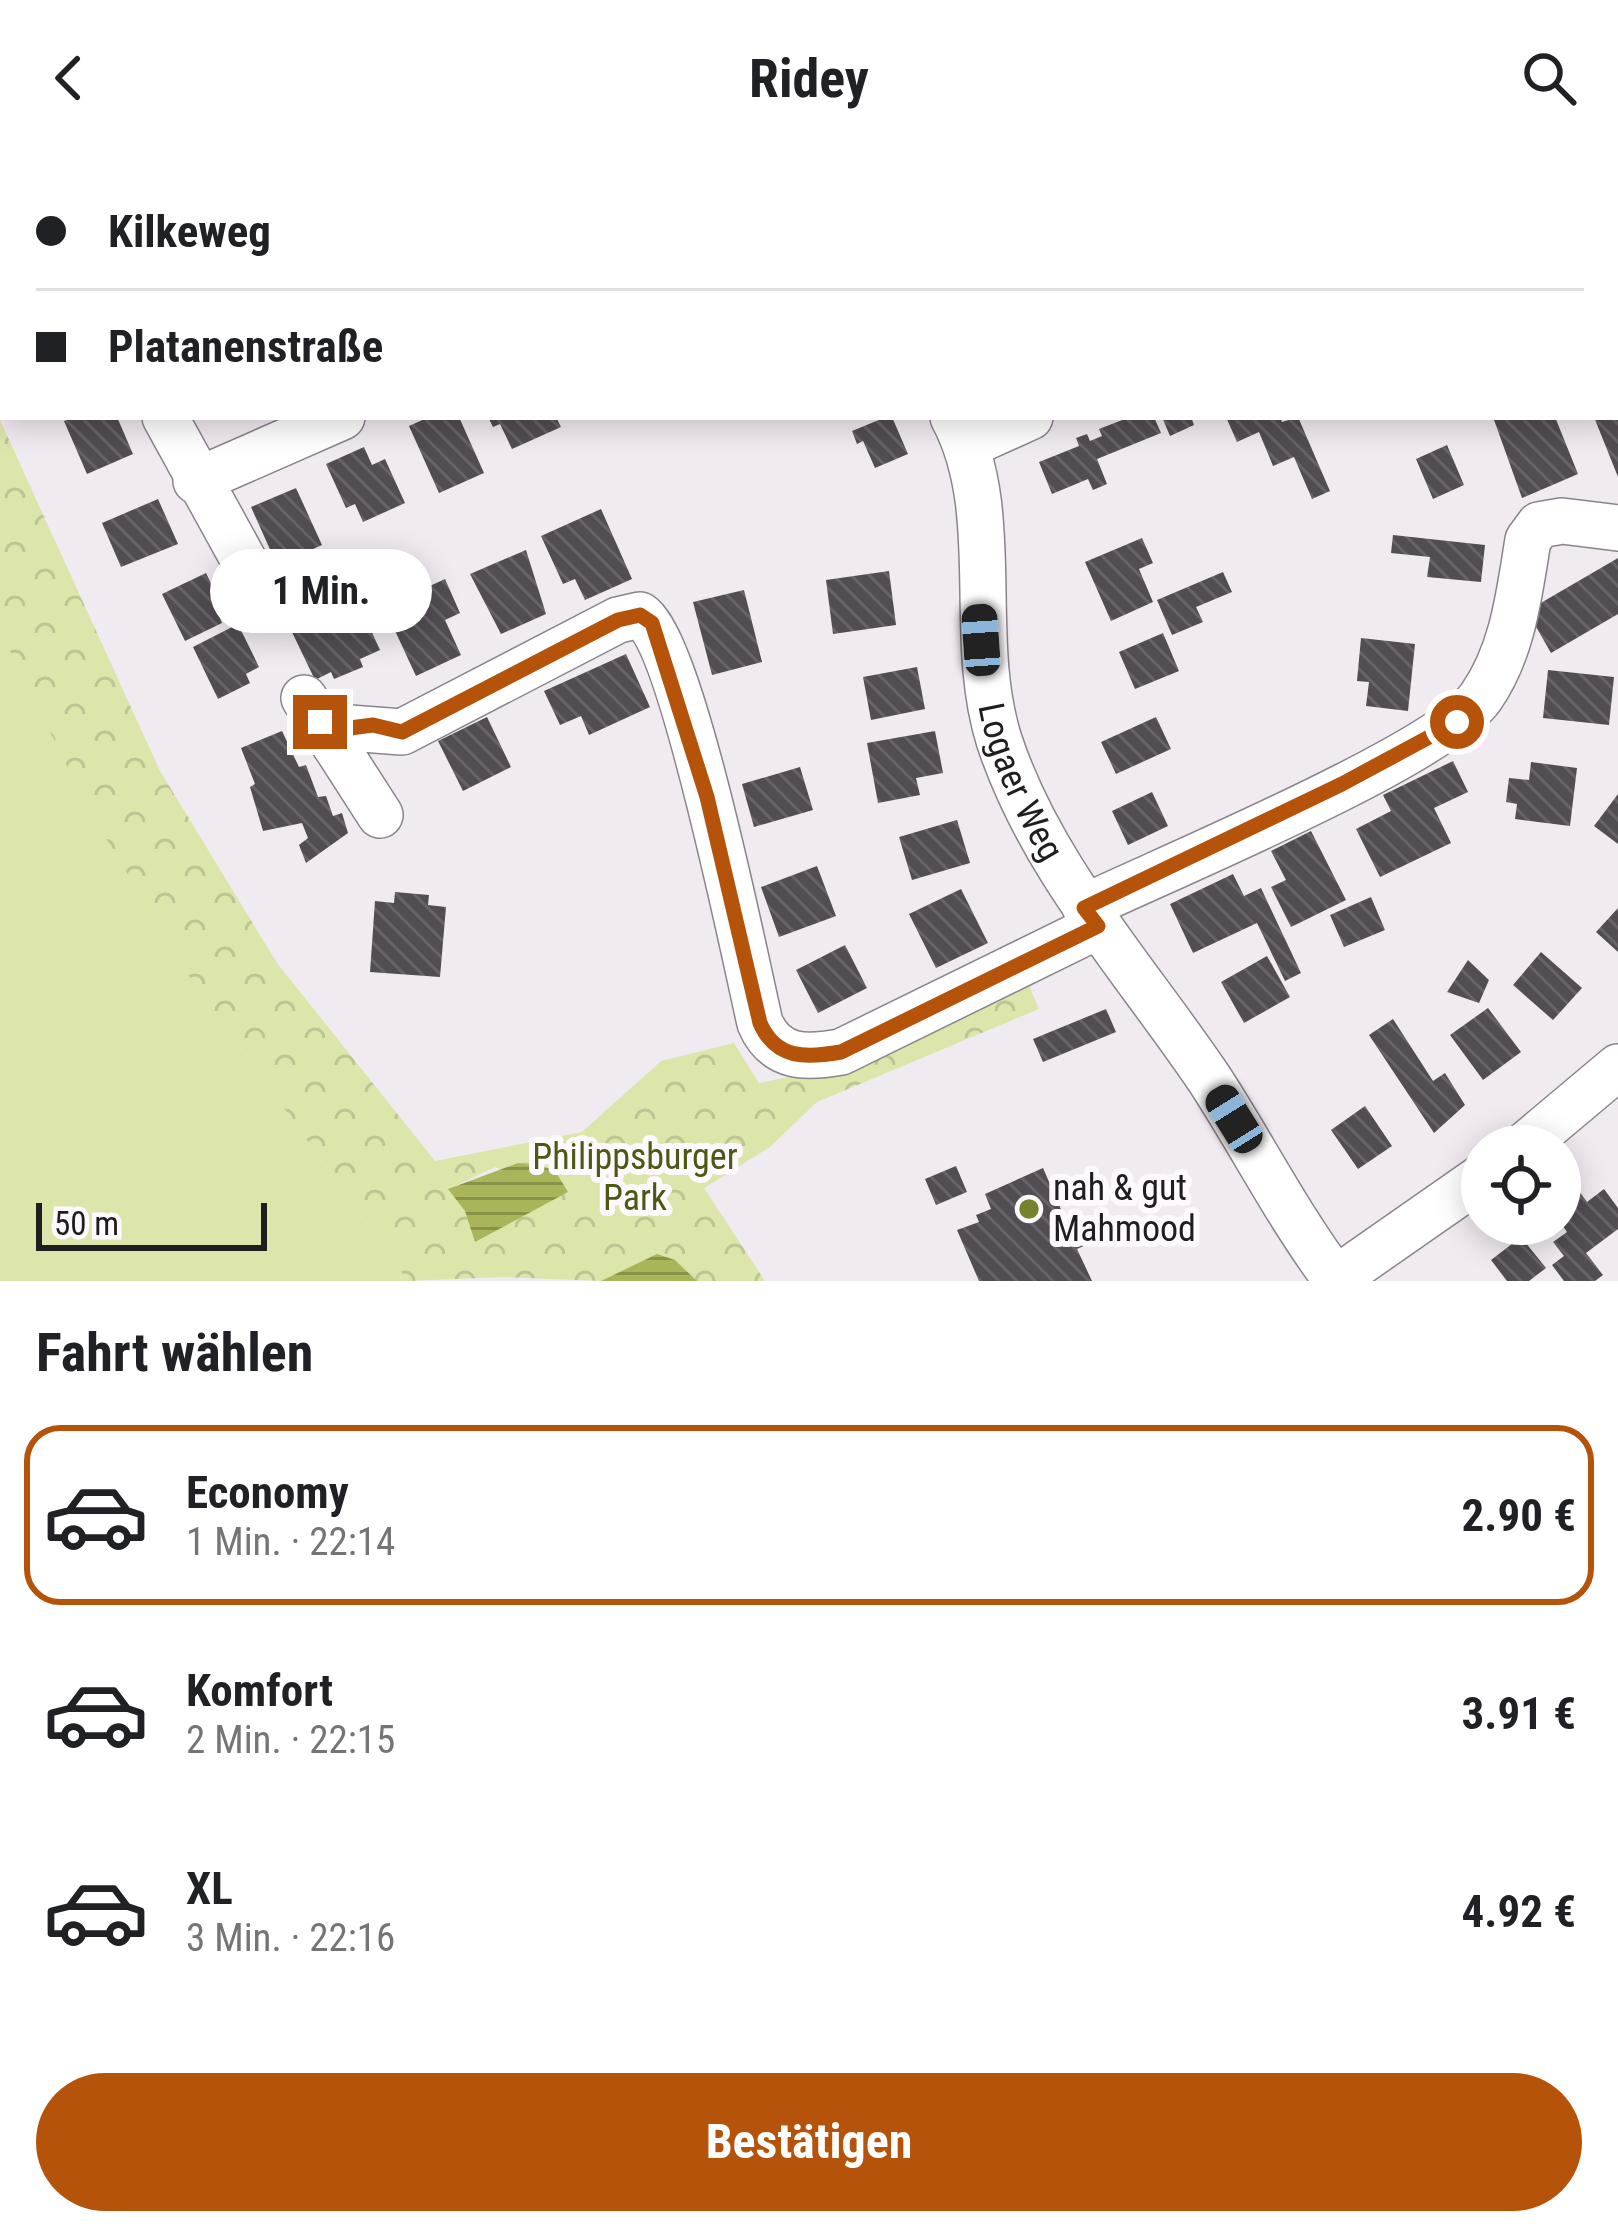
<!DOCTYPE html>
<html lang="de">
<head>
<meta charset="utf-8">
<style>
	:root { --surface:#fff; --page:#f2f2f2; --text:#202124; --muted:#757577; --line:#e0e0e0; --accent:#b45309 }
	body { margin:0; font-family:"Roboto Condensed",sans-serif; background:var(--page); color:var(--text); height:100vh; display:flex; flex-direction:column; font-size:45px; white-space:nowrap }
	* { box-sizing:border-box; margin:0 }
	p { font-size:39px; color:var(--muted) }
	.icon { flex:none; width:66px; height:66px; fill:none; stroke:currentColor; stroke-width:2; stroke-linecap:round; stroke-linejoin:round }
	.map { position:relative; height:1125px; overflow:hidden }
	.panel { display:flex; flex-direction:column; background:var(--surface); flex:1 }
	.panel>* { flex:none }
	.hud { position:absolute; left:0px; top:0px; width:1620px; height:264px; box-shadow:0 6px 30px #0003; display:grid; align-content:center; height:264px; padding:0 36px; background:var(--surface) }
	.buttons { position:absolute; left:1461px; top:969px; display:grid; gap:24px }
	.buttons a { display:grid; place-items:center; width:120px; height:120px; border-radius:50%; background:var(--surface); box-shadow:0 6px 30px #0003; font-size:60px }
	.scale { position:absolute; left:36px; bottom:30px; width:231px; box-sizing:border-box; padding-left:12px; border:6px solid #201d1f; border-top:0; font-size:33px; line-height:42px; white-space:nowrap; color:#201d1f; -webkit-text-stroke:9px #fff8fe; paint-order:stroke }
	.end { position:absolute; width:54px; height:54px; margin:-27px; border:15px solid #b45309; background:#fff; box-shadow:0 0 0 6px #fff }
	.from { border-radius:50% }
	.bubble { position:absolute; height:84px; border-radius:42px; background:var(--surface); box-shadow:0 6px 30px #0003; font-size:39px; font-weight:700; line-height:84px; text-align:center }
	.car { position:absolute; width:36px; height:72px; margin:-36px -18px; border-radius:15px; box-shadow:0 0 9px 3px #0007; background:linear-gradient(#222 24%,#8ab4d8 0 40%,#222 0 76%,#8ab4d8 0 86%,#222 0) }
	.hud b { display:flex; align-items:center; gap:42px; height:114px; font-size:45px }
	.hud b+b { border-top:3px solid var(--line) }
	.hud i { width:30px; height:30px; background:var(--text) }
	ul { padding:0; list-style:none }
	li { display:flex; align-items:center; gap:36px; height:180px; margin:0 24px 18px; padding:0 12px; border:6px solid transparent; border-radius:36px }
	li div { flex:1 }
	li b { display:block; font-size:45px }
	li em { font-style:normal; font-weight:700 }
	li.active { border-color:var(--accent) }
	li>.icon { width:108px; height:108px; stroke-width:1.5 }
	h2 { padding:0 36px; font-size:54px; line-height:144px }
	.primary-button { display:flex; gap:24px; margin-top:auto; padding:24px 36px }
	.primary-button a { flex:1; height:138px; border-radius:72px; background:var(--accent); color:#fff; font-size:48px; font-weight:700; line-height:138px; text-align:center }
	header { display:flex; justify-content:space-between; align-items:center; height:156px; padding:0 36px; background:var(--surface); font-size:54px; font-weight:700 }
	.map>svg:first-child { display:block }
</style>
</head>
<body>
<header><svg class="icon" aria-label="back" viewBox="0 0 24 24"><path d="M15 5l-7 7 7 7"/></svg>Ridey<svg class="icon" aria-label="search" viewBox="0 0 24 24"><circle cx="10" cy="10" r="6"/><path d="M15 15l6 6"/></svg></header>
<div class="map">
<svg width="1618" height="1125" viewBox="0 0 1618 1125">
	<defs>
		<pattern id="forest-crowns" width="20" height="18" patternUnits="userSpaceOnUse" patternTransform="scale(3)"><rect width="20" height="18" fill="#dce6ab"/><path d="M2 6a3 3 0 1 1 6 0M12 15a3 3 0 1 1 6 0" fill="none" stroke="#bcc593"/></pattern>
		<pattern id="water-rules" width="6" height="5" patternUnits="userSpaceOnUse" patternTransform="scale(3)"><rect width="6" height="5" fill="#a9b558"/><path d="M0 2.5h6" fill="none" stroke="#899348"/></pattern>
		<pattern id="building-back-hatch" width="6" height="6" patternUnits="userSpaceOnUse" patternTransform="scale(3)"><rect width="6" height="6" fill="#534d53"/><path d="M-1 5l2 2M0 0l6 6M5-1l2 2" fill="none" stroke="#686368"/></pattern>
	</defs>
	<rect width="100%" height="100%" fill="#f2eaf1"/>
	<path fill="#dce6ab" d="M 0,475 L 187,817 L 408,1125 L 0,1125 Z"/>
	<path fill="url(#forest-crowns)" fill-rule="evenodd" d="M 0,264 L 160,615 L 277,807 L 435,1005 L 582,976 L 661,905 L 734,887 L 759,927 L 809,917 L 1024,817 L 1039,853 L 817,946 L 770,991 L 704,1032 L 765,1125 L 697,1125 L 675,1104 L 601,1125 L 505,1121 L 408,1125 L 187,817 L 88,652 L 0,475 ZM 495,1011 L 560,1039 L 476,1085 L 465,1055 L 449,1033 Z"/>
	<g fill="url(#water-rules)">
		<path d="M 518,1007 L 554,1013 L 568,1036 L 475,1086 L 465,1055 L 448,1033 Z"/>
		<path d="M 657,1098 L 675,1104 L 697,1125 L 601,1125 Z"/>
	</g>
	<g fill="url(#building-back-hatch)">
		<path d="M 74,261 L 117,261 L 133,298 L 87,318 L 64,265 Z"/>
		<path d="M 429,261 L 459,261 L 484,317 L 439,337 L 409,270 Z"/>
		<path d="M 488,261 L 556,261 L 561,271 L 512,293 L 500,268 L 493,271 Z"/>
		<path d="M 886,261 L 892,261 L 908,298 L 875,312 L 863,285 L 857,288 L 852,275 Z"/>
		<path d="M 1130,261 L 1154,261 L 1161,277 L 1097,303 L 1107,328 L 1093,334 L 1088,323 L 1052,338 L 1039,306 L 1079,290 L 1076,282 L 1087,278 L 1090,285 L 1102,280 L 1099,273 Z"/>
		<path d="M 1162,261 L 1191,261 L 1194,269 L 1170,280 Z"/>
		<path d="M 1226,261 L 1280,261 L 1282,266 L 1298,261 L 1330,335 L 1312,343 L 1294,301 L 1273,310 L 1259,276 L 1237,286 Z"/>
		<path d="M 1493,261 L 1555,261 L 1578,318 L 1522,342 Z"/>
		<path d="M 1594,261 L 1618,261 L 1618,321 Z"/>
		<path d="M 1447,289 L 1464,329 L 1433,343 L 1416,303 Z"/>
		<path d="M 364,291 L 372,309 L 385,303 L 405,347 L 363,366 L 355,348 L 346,352 L 326,308 Z"/>
		<path d="M 296,332 L 322,389 L 277,409 L 251,351 Z"/>
		<path d="M 158,343 L 178,388 L 121,411 L 102,367 Z"/>
		<path d="M 601,353 L 632,423 L 585,444 L 575,423 L 563,428 L 541,380 Z"/>
		<path d="M 1393,379 L 1485,389 L 1481,426 L 1427,421 L 1430,401 L 1391,397 Z"/>
		<path d="M 1142,382 L 1153,407 L 1139,413 L 1153,446 L 1111,465 L 1085,406 Z"/>
		<path d="M 526,394 L 546,458 L 501,478 L 470,418 Z"/>
		<path d="M 1618,402 L 1618,458 L 1551,497 L 1527,455 Z"/>
		<path d="M 889,415 L 896,469 L 833,478 L 826,424 Z"/>
		<path d="M 1223,416 L 1232,436 L 1196,451 L 1203,466 L 1172,479 L 1157,444 Z"/>
		<path d="M 206,417 L 224,454 L 218,457 L 222,467 L 185,485 L 162,438 Z"/>
		<path d="M 445,423 L 460,457 L 445,464 L 461,499 L 416,520 L 384,451 Z"/>
		<path d="M 744,434 L 762,506 L 712,519 L 693,446 Z"/>
		<path d="M 357,444 L 380,494 L 360,503 L 363,511 L 334,523 L 331,516 L 315,524 L 291,474 Z"/>
		<path d="M 238,468 L 259,511 L 246,518 L 250,527 L 218,543 L 193,491 Z"/>
		<path d="M 1163,477 L 1179,515 L 1135,533 L 1119,496 Z"/>
		<path d="M 1361,482 L 1415,488 L 1408,555 L 1366,550 L 1369,526 L 1357,525 Z"/>
		<path d="M 626,498 L 650,551 L 589,579 L 581,560 L 560,569 L 544,535 Z"/>
		<path d="M 917,511 L 925,553 L 871,564 L 863,521 Z"/>
		<path d="M 1548,514 L 1614,521 L 1609,569 L 1543,562 Z"/>
		<path d="M 487,561 L 511,611 L 463,635 L 438,585 Z"/>
		<path d="M 1156,561 L 1171,593 L 1116,618 L 1101,586 Z"/>
		<path d="M 282,575 L 299,611 L 306,609 L 318,641 L 326,640 L 333,660 L 342,657 L 348,677 L 306,707 L 299,689 L 308,682 L 302,667 L 263,675 L 250,631 L 255,628 L 241,592 Z"/>
		<path d="M 935,575 L 943,617 L 916,622 L 920,639 L 878,647 L 867,587 Z"/>
		<path d="M 1453,605 L 1468,636 L 1434,652 L 1451,687 L 1380,721 L 1356,673 L 1391,655 L 1383,639 Z"/>
		<path d="M 1531,606 L 1577,612 L 1570,670 L 1515,663 L 1517,648 L 1506,646 L 1509,622 L 1529,624 Z"/>
		<path d="M 800,611 L 813,654 L 754,671 L 742,628 Z"/>
		<path d="M 1152,636 L 1168,670 L 1128,689 L 1112,655 Z"/>
		<path d="M 1618,638 L 1618,688 L 1594,670 Z"/>
		<path d="M 957,664 L 970,707 L 912,724 L 899,681 Z"/>
		<path d="M 1311,675 L 1346,744 L 1291,771 L 1271,731 L 1286,724 L 1271,695 Z"/>
		<path d="M 817,710 L 836,760 L 779,781 L 761,731 Z"/>
		<path d="M 1233,718 L 1244,740 L 1261,732 L 1301,817 L 1285,825 L 1257,767 L 1193,797 L 1170,748 Z"/>
		<path d="M 961,733 L 988,787 L 936,812 L 909,758 Z"/>
		<path d="M 395,736 L 429,739 L 428,749 L 446,751 L 440,821 L 370,816 L 375,745 L 394,747 Z"/>
		<path d="M 1371,741 L 1385,774 L 1344,791 L 1330,759 Z"/>
		<path d="M 1618,752 L 1618,796 L 1596,776 Z"/>
		<path d="M 845,789 L 867,832 L 818,857 L 796,814 Z"/>
		<path d="M 1541,796 L 1582,832 L 1553,864 L 1513,829 Z"/>
		<path d="M 1267,800 L 1290,841 L 1244,867 L 1221,826 Z"/>
		<path d="M 1468,804 L 1489,824 L 1479,847 L 1447,836 Z"/>
		<path d="M 1488,852 L 1521,896 L 1483,924 L 1450,879 Z"/>
		<path d="M 1106,853 L 1116,876 L 1043,906 L 1033,883 Z"/>
		<path d="M 1393,863 L 1433,925 L 1445,917 L 1465,949 L 1434,977 L 1369,879 Z"/>
		<path d="M 1365,950 L 1392,990 L 1358,1013 L 1331,974 Z"/>
		<path d="M 956,1010 L 967,1036 L 936,1049 L 925,1023 Z"/>
		<path d="M 1043,1012 L 1070,1074 L 1089,1066 L 1097,1084 L 1077,1093 L 1092,1125 L 979,1125 L 957,1074 L 979,1066 L 976,1059 L 991,1053 L 985,1038 Z"/>
		<path d="M 1571,1024 L 1587,1046 L 1604,1033 L 1618,1052 L 1618,1073 L 1586,1097 L 1603,1119 L 1595,1125 L 1564,1125 L 1552,1109 L 1564,1100 L 1553,1086 L 1567,1076 L 1560,1066 L 1560,1032 Z"/>
		<path d="M 1521,1081 L 1546,1112 L 1529,1125 L 1507,1125 L 1491,1104 Z"/>
	</g>
	<g fill="none" stroke-linecap="round" stroke-linejoin="round">
		<defs>
			<g id="minor">
				<path d="M 824,0 L 825,3"/>
				<path d="M 1519,0 L 1521,3"/>
				<path d="M 317,3 L 324,0"/>
				<path d="M 1600,3 L 1606,0"/>
				<path d="M 0,143 L 3,141"/>
				<path d="M 165,261 L 253,421"/>
				<path id="s1" d="M 953,261 C 1004,356 966,479 999,584 C 1041,712 1136,814 1210,924 C 1253,990 1289,1062 1337,1125"/>
				<path d="M 968,289 L 1030,261"/>
				<path d="M 196,325 L 342,261"/>
				<path d="M 304,542 L 335,589"/>
				<path d="M 380,659 L 335,589 L 349,572 L 402,576 L 618,464 L 640,459 C 682,486 745,802 760,867 C 776,904 807,902 841,896 L 1098,770"/>
				<path d="M 1085,751 C 1162,714 1440,599 1481,541 C 1513,495 1519,439 1528,384 L 1539,369 L 1562,365 L 1618,372"/>
				<path d="M 1524,990 L 1618,911"/>
				<path d="M 1333,1125 L 1482,1021"/>
			</g>
		</defs>
		<use href="#minor" stroke="#8b848b" stroke-width="48"/>
		<use href="#minor" stroke="#fff" stroke-width="45"/>
	</g>
	<g fill="none" stroke-linecap="round" stroke-linejoin="round">
		<path stroke="#b45309" stroke-width="15" d="M 320,566 L 335,589 L 350,572 L 373,569 L 402,576 L 618,464 L 640,459 L 652,467 L 707,641 L 760,867 C 776,904 807,902 841,896 L 1098,770 L 1084,752 L 1342,628 L 1457,566"/>
	</g>
	<circle fill="#78822e" stroke="#fff8fe" stroke-width="4.5" cx="1029" cy="1053" r="12"/>
	<g text-anchor="middle" dominant-baseline="central" stroke-width="12" stroke-linejoin="round" paint-order="stroke">
		<g font-size="36" fill="#201d1f" stroke="#fff8fe">
			<text stroke="none"><textPath href="#s1" startOffset="375">Logaer Weg</textPath></text>
		</g>
		<g font-size="36" fill="#4f5712" stroke="#fff8fe">
			<text x="635" y="1001">Philippsburger<tspan x="635" dy="41">Park</tspan></text>
		</g>
		<g font-size="36" fill="#201d1f" stroke="#fff8fe" text-anchor="start">
			<text x="1053" y="1032">nah &amp; gut<tspan x="1053" dy="41">Mahmood</tspan></text>
		</g>
	</g>
</svg>
<div class="buttons">
<a><svg class="icon" aria-label="locate" viewBox="0 0 24 24"><circle cx="12" cy="12" r="6"/><path d="M12 2v4M12 18v4M2 12h4M18 12h4"/></svg></a>
</div>
<div class="scale">50 m</div>
<i class="end from" style="left:1457px;top:566px"></i>
<i class="end" style="left:320px;top:566px"></i>
<div class="bubble" style="left:210px;top:393px;width:222px">1 Min.</div>
<i class="car" style="left:981px;top:484px;rotate:356deg"></i>
<i class="car" style="left:1234px;top:963px;rotate:328deg"></i>
<div class="hud">
<b><i class="from"></i>Kilkeweg</b>
<b><i></i>Platanenstraße</b>
</div>
</div>
<section class="panel">
<h2>Fahrt wählen</h2>
<ul>
<li class="active"><svg class="icon" aria-label="car" viewBox="0 0 24 24"><path d="M5 17H2v-5l4-1 3-4h7l3 4 3 1v5h-3M9 17h6M6 11h13"/><circle cx="7" cy="17" r="2"/><circle cx="17" cy="17" r="2"/></svg><div><b>Economy</b><p>1 Min. · 22:14</p></div><em>2.90 €</em></li>
<li><svg class="icon" aria-label="car" viewBox="0 0 24 24"><path d="M5 17H2v-5l4-1 3-4h7l3 4 3 1v5h-3M9 17h6M6 11h13"/><circle cx="7" cy="17" r="2"/><circle cx="17" cy="17" r="2"/></svg><div><b>Komfort</b><p>2 Min. · 22:15</p></div><em>3.91 €</em></li>
<li><svg class="icon" aria-label="car" viewBox="0 0 24 24"><path d="M5 17H2v-5l4-1 3-4h7l3 4 3 1v5h-3M9 17h6M6 11h13"/><circle cx="7" cy="17" r="2"/><circle cx="17" cy="17" r="2"/></svg><div><b>XL</b><p>3 Min. · 22:16</p></div><em>4.92 €</em></li>
</ul>
<div class="primary-button"><a>Bestätigen</a></div>
</section>
</body>
</html>
